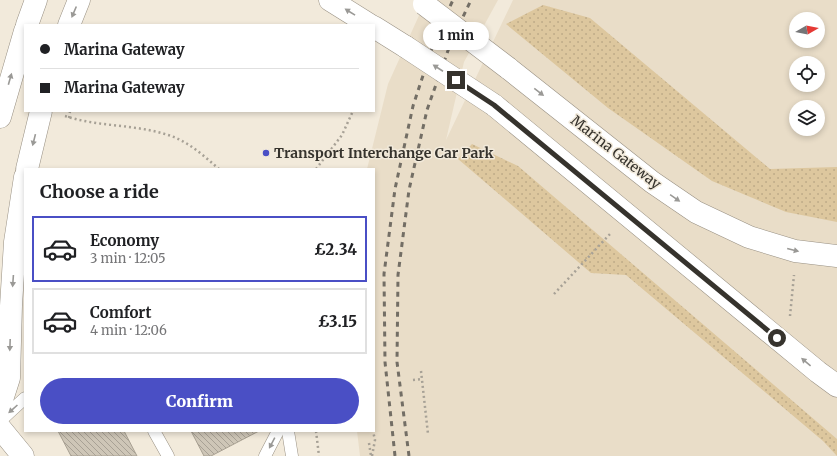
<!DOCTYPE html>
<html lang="en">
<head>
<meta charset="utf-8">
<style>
	:root { --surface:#fff; --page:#f2f2f2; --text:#202124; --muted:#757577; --line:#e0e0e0; --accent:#4a4fc5 }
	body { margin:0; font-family:Merriweather,serif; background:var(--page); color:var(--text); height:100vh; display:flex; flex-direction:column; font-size:15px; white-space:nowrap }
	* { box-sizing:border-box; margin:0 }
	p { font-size:13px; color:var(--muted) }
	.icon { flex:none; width:22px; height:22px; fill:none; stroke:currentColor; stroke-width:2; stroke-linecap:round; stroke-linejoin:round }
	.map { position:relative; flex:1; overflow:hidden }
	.side { position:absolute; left:24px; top:168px; width:351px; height:264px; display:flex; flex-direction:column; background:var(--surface); border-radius:0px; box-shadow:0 2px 6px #0003 }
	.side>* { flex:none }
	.guide { position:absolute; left:24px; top:24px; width:351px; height:88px; border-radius:0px; box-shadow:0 2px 6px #0003; display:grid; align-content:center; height:88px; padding:0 16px; background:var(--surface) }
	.needle { width:26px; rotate:81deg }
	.tools { position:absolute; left:789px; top:12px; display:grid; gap:8px }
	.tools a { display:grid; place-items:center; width:36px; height:36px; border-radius:50%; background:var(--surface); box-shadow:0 2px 6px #0003; font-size:20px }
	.end { position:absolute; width:18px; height:18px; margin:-9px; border:5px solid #36332d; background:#fff; box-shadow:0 0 0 2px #fff }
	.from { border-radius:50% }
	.bubble { position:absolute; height:28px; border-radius:14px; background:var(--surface); box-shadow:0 2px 6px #0003; font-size:13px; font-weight:800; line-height:28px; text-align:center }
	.guide b { display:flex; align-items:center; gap:14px; height:38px; font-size:15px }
	.guide b+b { border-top:1px solid var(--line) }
	.guide i { width:10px; height:10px; background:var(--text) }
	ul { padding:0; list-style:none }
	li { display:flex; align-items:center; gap:12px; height:66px; margin:0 8px 6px; padding:0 8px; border:2px solid var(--line); border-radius:0px }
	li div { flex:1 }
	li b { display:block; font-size:15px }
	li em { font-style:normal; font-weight:800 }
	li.on { border-color:var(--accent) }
	li>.icon { width:36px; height:36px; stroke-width:1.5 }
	h2 { padding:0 16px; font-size:18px; line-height:48px }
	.action { display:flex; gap:8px; margin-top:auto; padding:8px 16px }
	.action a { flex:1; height:46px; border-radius:24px; background:var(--accent); color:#fff; font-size:16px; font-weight:800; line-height:46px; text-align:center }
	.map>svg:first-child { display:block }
</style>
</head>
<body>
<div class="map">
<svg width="837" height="456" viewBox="0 0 837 456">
	<defs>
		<pattern id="grass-dots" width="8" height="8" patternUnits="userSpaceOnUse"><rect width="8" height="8" fill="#ddc79e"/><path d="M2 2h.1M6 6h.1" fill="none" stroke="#beab88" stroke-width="1.8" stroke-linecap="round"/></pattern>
		<pattern id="building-back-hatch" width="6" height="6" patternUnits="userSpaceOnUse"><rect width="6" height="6" fill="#cec6b7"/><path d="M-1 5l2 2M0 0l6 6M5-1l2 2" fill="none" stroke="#a8a195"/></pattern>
	</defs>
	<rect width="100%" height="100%" fill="#f2eadb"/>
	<path fill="#e9ddc8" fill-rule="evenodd" d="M 426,0 L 498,0 L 464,62 L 446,140 L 513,0 L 837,0 L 837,456 L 360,456 L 357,431 L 374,431 L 374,169 L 367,169 L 388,84 ZM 796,19 L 818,19 L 818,41 L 796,41 ZM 796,63 L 818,63 L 818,85 L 796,85 ZM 796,107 L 818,107 L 818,129 L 796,129 Z"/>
	<g fill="url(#grass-dots)">
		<path d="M 543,5 L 590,18 L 770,169 L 837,167 L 837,222 L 786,212 L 712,181 L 608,108 L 506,24 Z"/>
		<path d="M 472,144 L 518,166 L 837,439 L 837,456 L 823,441 L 626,275 L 591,273 L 458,159 Z"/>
	</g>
	<g fill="url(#building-back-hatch)" stroke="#a8a092">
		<path d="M 58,431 L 124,431 L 137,456 L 71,456 Z"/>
		<path d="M 191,431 L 259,431 L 211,456 L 204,456 Z"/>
	</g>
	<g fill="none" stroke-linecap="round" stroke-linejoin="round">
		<defs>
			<g id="lane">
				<path d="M 0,421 L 25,398"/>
				<path d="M 154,431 L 168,456"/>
				<path d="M 288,431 L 292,456"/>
				<path d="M 265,456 L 278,431"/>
			</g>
			<g id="primary">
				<path d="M 27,25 L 36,0"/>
				<path d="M 69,25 L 79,0"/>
				<path d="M 0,117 L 25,31"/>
				<path d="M 27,169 L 41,111"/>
				<path d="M 0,406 L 9,378 L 11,306 L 15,242 L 25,177"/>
				<path d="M 0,428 L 23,456"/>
			</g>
			<g id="highway">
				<path d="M 330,0 L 370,25"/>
				<path d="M 374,27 L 406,47"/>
				<path d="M 508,68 L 652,182 L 696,212 L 749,237 L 795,251 L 837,256"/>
				<path d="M 494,105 L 818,372 L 837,386"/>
			</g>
		</defs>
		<use href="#lane" stroke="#989083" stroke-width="13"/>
		<use href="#primary" stroke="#989083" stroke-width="23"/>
		<use href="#highway" stroke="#989083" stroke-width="23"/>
		<g stroke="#a7a196" stroke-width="2.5" stroke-dasharray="2 3" stroke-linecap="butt">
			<path d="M 65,116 C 98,127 135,124 168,135 C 188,141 204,156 219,169"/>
			<path d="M 69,118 L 70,111"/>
			<path d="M 316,169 L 342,135 L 353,111"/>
			<path d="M 554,294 L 610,234"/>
			<path d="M 790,316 L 794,275"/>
			<path d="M 421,371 L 428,434"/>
			<path d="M 413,380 L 422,379"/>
			<path d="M 316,431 L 319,456"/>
			<path d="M 369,443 L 371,456"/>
			<path d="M 372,456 L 375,440 L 373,431"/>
		</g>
		<use href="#lane" stroke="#fff" stroke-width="12"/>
		<use href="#primary" stroke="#fff" stroke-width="22"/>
		<use href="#highway" stroke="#fff" stroke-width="22"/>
		<g stroke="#736e65" stroke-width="3" stroke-dasharray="5 5" stroke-linecap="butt">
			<path d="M 395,456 L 385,362 L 384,274 L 395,189 L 413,106 L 436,36 L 453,0"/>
			<path d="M 409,456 L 397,362 L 398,275 L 409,190 L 427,110 L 451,42 L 471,0"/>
		</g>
		<defs>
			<g id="highway-bridge">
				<path d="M 424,4 L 508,68"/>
				<path d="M 406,47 L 494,105"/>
			</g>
		</defs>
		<use href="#highway-bridge" stroke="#989083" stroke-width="23" stroke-linecap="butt"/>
		<use href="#highway-bridge" stroke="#fff" stroke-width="22"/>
	</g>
	<defs><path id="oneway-solid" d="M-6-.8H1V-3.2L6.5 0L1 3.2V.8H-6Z"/></defs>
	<g fill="#9a9996">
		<use href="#oneway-solid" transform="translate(74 12) rotate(113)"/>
		<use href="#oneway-solid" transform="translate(350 12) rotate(-148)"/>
		<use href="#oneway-solid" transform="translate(438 68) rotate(-147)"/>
		<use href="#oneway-solid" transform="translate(10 79) rotate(-74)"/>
		<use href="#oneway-solid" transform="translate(539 92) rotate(38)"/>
		<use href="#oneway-solid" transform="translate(34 140) rotate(104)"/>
		<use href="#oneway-solid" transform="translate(675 198) rotate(35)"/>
		<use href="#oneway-solid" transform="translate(793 250) rotate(14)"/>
		<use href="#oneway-solid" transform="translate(13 281) rotate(94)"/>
		<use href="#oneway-solid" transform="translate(10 345) rotate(92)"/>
		<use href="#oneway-solid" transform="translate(806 362) rotate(-140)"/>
		<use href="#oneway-solid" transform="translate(13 409) rotate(138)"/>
		<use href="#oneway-solid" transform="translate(272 443) rotate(118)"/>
	</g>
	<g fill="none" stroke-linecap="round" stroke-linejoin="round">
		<path stroke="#36332d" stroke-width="5" d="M 456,80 L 494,105 L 777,338"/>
	</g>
	<circle fill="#4a4fc5" stroke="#f2eadb" stroke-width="1.5" cx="266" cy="153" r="4"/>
	<g text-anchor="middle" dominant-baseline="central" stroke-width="3" stroke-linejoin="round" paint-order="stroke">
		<g font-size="14" fill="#36332d" stroke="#f2eadb">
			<text transform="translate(616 152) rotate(38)">Marina Gateway</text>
		</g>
		<g font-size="14" font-weight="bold" fill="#36332d" stroke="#f2eadb" text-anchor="start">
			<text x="274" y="153">Transport Interchange Car Park</text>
		</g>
	</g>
</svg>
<div class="tools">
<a><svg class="needle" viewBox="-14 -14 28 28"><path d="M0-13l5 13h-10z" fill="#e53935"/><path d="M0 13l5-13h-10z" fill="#757577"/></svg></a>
<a><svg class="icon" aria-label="locate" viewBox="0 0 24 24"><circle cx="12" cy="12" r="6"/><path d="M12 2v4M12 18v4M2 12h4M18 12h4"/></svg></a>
<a><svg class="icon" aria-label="layers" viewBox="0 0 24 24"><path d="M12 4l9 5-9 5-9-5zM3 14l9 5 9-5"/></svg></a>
</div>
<i class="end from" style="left:777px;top:338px"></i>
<i class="end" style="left:456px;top:80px"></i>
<div class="bubble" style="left:423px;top:22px;width:66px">1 min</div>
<div class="guide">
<b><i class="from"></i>Marina Gateway</b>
<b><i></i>Marina Gateway</b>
</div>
<section class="side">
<h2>Choose a ride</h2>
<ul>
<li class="on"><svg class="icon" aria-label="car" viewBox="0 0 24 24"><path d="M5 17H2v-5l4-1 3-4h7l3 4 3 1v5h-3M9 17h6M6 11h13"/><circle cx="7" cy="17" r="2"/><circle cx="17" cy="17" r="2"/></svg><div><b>Economy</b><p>3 min · 12:05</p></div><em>£2.34</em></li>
<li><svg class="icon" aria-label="car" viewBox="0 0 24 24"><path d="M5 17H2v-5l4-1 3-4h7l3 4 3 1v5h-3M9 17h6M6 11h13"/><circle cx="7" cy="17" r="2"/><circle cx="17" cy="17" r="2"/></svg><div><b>Comfort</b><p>4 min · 12:06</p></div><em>£3.15</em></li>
</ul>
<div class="action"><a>Confirm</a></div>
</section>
</div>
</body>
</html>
